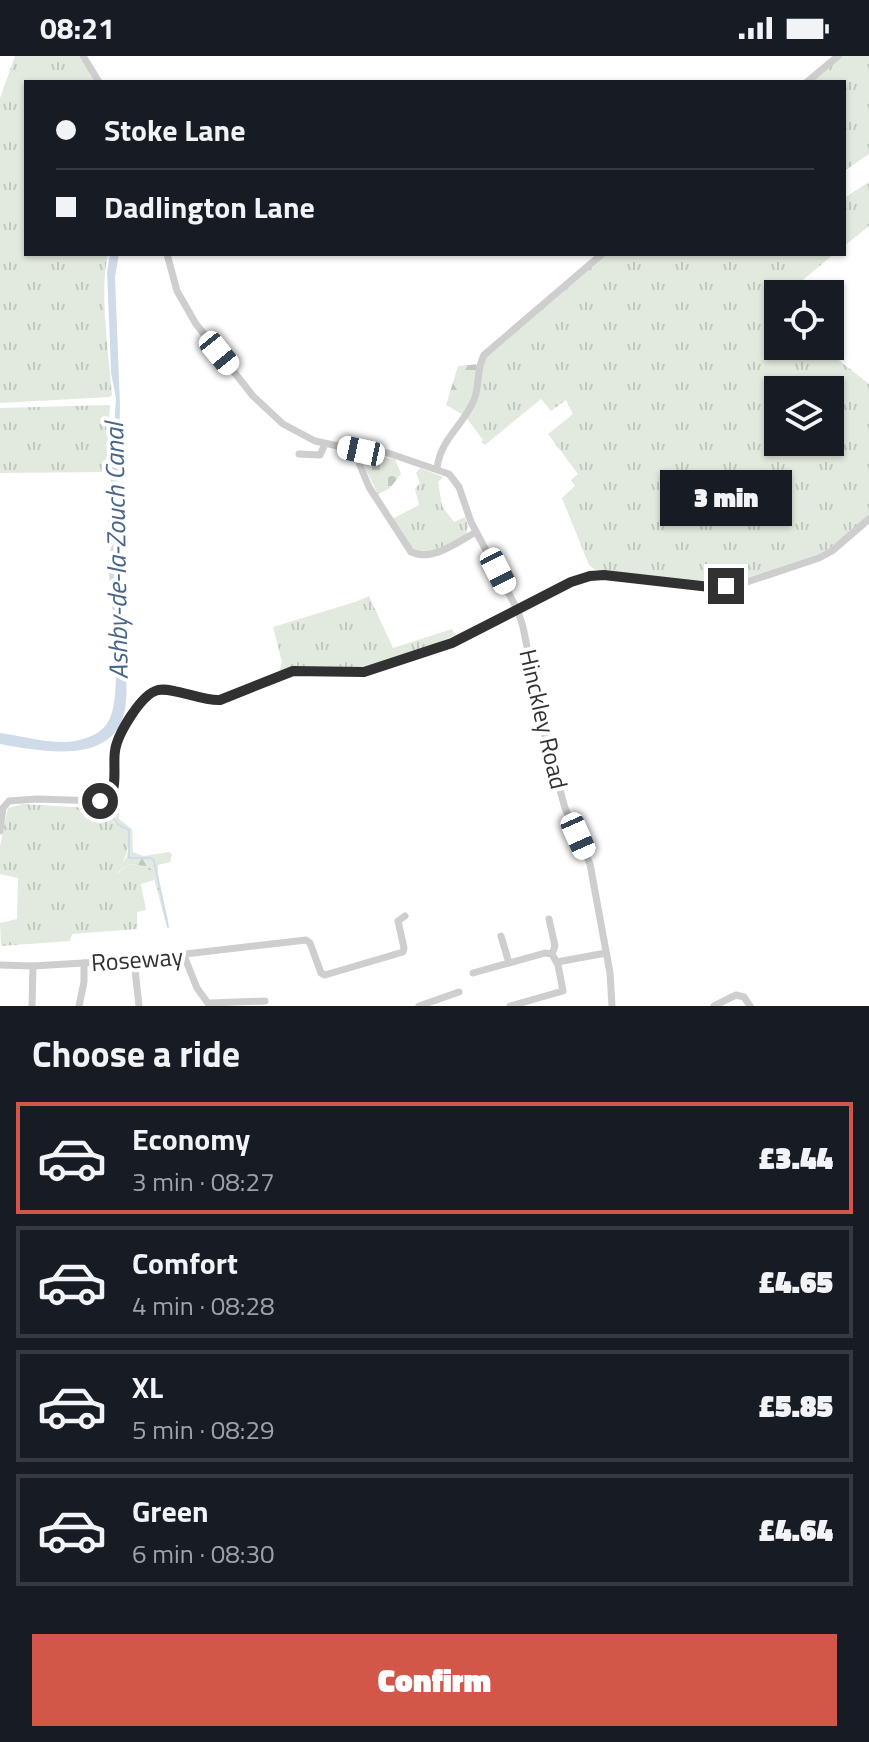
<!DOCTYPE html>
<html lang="en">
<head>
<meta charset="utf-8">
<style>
	:root { --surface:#171b24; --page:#20242c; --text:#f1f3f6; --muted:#9ea1a6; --line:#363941; --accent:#d25749 }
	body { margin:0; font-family:"Titillium Web",sans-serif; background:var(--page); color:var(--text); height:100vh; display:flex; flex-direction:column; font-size:30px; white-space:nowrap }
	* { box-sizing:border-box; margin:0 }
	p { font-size:26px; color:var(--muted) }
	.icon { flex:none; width:44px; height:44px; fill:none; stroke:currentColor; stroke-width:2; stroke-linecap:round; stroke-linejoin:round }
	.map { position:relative; height:950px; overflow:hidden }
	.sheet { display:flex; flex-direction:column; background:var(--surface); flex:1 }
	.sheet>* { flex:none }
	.top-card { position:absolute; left:24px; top:24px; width:822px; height:176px; border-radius:0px; box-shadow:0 2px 6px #0004; display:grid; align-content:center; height:176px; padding:0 32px; background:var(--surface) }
	.buttons { position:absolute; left:764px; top:224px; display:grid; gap:16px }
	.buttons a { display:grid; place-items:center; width:80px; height:80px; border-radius:0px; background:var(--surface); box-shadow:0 2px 6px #0004; font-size:40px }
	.end { position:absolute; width:36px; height:36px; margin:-18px; border:10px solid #313131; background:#fff; box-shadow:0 0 0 4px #fff }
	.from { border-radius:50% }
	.bubble { position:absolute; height:56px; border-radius:0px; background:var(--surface); box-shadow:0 2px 6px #0004; font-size:26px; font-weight:800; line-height:56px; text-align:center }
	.car { position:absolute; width:24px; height:48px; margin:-24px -12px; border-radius:10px; box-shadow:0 0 6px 2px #0007; background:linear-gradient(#fff 24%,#345 0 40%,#fff 0 76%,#345 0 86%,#fff 0) }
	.top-card b { display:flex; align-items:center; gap:28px; height:76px; font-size:30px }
	.top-card b+b { border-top:2px solid var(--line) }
	.top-card i { width:20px; height:20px; background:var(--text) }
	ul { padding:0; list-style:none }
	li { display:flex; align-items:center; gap:24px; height:112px; margin:0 16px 12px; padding:0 16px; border:4px solid var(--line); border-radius:0px }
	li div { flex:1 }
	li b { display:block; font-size:30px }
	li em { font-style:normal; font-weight:800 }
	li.active { border-color:var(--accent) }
	li>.icon { width:72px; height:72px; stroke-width:1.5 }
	h2 { padding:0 32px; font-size:36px; line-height:96px }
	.cta { display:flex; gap:16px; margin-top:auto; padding:16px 32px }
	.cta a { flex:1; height:92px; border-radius:0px; background:var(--accent); color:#fff; font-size:32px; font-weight:800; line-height:92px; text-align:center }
	.status { display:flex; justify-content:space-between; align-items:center; height:56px; padding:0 40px; background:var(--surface); direction:ltr }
	.status svg { height:22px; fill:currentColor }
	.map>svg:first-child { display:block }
</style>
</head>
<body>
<div class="status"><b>08:21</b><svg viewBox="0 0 49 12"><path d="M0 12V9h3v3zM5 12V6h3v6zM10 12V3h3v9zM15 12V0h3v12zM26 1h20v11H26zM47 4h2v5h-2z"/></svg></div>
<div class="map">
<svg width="869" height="950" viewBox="0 0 869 950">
	<defs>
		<pattern id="grass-tufts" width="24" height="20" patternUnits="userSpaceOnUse" patternTransform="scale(2)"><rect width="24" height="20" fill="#e2e9de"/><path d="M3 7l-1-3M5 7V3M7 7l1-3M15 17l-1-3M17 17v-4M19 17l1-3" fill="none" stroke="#c2c8bf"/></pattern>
		<pattern id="forest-firs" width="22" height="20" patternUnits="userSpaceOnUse" patternTransform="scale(2)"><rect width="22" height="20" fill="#e2e9de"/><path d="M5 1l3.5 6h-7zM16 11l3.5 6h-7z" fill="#c2c8bf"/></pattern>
		<pattern id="cemetery-stones" width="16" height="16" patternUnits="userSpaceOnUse" patternTransform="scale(2)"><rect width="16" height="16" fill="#e2e9de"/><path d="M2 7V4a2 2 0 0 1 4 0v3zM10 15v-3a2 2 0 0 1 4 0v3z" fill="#c2c8bf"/></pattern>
	</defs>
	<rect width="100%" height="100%" fill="#fff"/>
	<g fill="url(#grass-tufts)" fill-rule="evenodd">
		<path d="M 15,0 L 79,0 L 95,26 L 26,26 L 26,198 L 108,198 C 99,235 109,300 112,339 L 110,341 L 0,347 L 0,42 Z"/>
		<path d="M 838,0 L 869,0 L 869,98 L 844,115 L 844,26 L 807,26 Z"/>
		<path d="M 869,126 L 869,170 L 844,190 L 844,142 Z"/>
		<path d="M 602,198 L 834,198 L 786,238 L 778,238 L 778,246 L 774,253 L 778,256 L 778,290 L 821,290 L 869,328 L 869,460 L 824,497 L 746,525 L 709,528 L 608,517 L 594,513 L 589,509 L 562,442 L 575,430 L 571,424 L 578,418 L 548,378 L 573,358 L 566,344 L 551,355 L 541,343 L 485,389 L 481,386 L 483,384 L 465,360 L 484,299 ZM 778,334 L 830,334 L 830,386 L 778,386 Z"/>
		<path d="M 110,349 L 106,416 L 0,417 L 0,352 Z"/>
		<path d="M 420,412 L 443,421 L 438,426 L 442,450 L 454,466 L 465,461 L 468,470 L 466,479 L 434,497 L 411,495 L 392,463 L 419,449 L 415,433 L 420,427 L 416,417 Z"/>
		<path d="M 369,540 L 393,592 L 452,573 L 455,579 C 422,594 384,611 347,613 C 324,615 303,606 279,616 L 282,606 L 273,571 L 355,546 Z"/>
		<path d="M 23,748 L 89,752 L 112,749 L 110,753 L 114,767 C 117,770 122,771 125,774 C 135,785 122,808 117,818 L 129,808 L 153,812 L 154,824 L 141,828 L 146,854 L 137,856 L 137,873 L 72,878 L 70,885 L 1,890 L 0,867 L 17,863 L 18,822 L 0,818 L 0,790 L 8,752 Z"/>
	</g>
	<g fill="url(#forest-firs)">
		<path d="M 479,308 L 477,334 L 465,360 L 446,349 L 458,310 Z"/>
		<path d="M 114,745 L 119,747 L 119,763 L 132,773 L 133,796 L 143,800 L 169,796 L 172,798 L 170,806 L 158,809 L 158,821 L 168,864 L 165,864 L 151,811 L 129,808 L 108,824 L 102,825 C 120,803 133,812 126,775 C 112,765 116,765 109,751 Z"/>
	</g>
	<path fill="url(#cemetery-stones)" d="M 383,401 L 395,403 L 401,418 L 390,432 L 378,438 L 364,410 L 374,403 Z"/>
	<path fill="#d0dbe9" d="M 110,198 L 119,198 L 115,221 L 120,350 L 117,474 L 114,488 C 117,520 118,553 122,586 C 124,608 129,630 125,653 C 115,711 41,695 0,688 L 0,677 C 22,680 45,687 67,686 C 80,685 98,680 106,669 C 126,646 110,538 108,505 L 112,487 L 108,468 L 116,342 L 111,317 L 110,287 L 107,216 Z"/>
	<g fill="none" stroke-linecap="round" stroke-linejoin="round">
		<path stroke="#d0dbe9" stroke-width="2" d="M 116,749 L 118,754 L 113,762 L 117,768 L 129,774 L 129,802 L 151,802 L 154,805 L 168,871"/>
		<g stroke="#cecece" stroke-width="7">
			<path d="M 83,0 L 99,26"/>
			<path d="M 807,26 L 838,0"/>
			<path d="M 167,198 L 177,235 L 196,268 L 253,340 L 283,368 L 315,385 L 361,395 L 388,397 L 449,418 L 459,431 L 471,466 L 518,555 L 523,571 L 545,680 L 565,752 L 590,808 L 610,917 L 612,950"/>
			<path d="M 374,396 L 359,407 L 369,431 L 411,496 C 433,506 457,486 476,476"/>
			<path d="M 299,398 L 320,399 L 325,388"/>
			<path d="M 437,412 C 441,382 463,370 474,344 C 480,329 476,314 484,299 L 602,198"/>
			<path d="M 0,775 L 3,752 L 9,745 L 37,743 L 100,745 C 105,744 108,744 111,739 C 117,728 113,707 115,695 C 117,679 141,638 158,635 C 174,631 201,645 220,644 L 293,615 L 364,616 L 452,587 L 571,526 L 594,519 L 710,531 L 741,528 L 819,502 L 832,495 L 869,463"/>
			<path d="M 549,863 L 555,890 L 552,898"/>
			<path d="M 501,880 L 509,907"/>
			<path d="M 183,897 L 197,932 L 210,950"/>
			<path d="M 134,904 L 139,950"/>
			<path d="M 557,906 L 606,897"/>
			<path d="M 0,909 L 33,910 L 134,904 L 306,884 L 310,887 L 321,917 L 325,919 L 403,896 L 404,892 L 398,865 L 405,860"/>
			<path d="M 473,917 L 545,897 L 552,898"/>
			<path d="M 210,947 L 265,945"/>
			<path d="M 32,950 L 33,910"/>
			<path d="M 79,950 L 84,926 L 84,907"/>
			<path d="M 419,950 L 459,936"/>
			<path d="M 510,950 L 563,935 L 558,909 L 552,898"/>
			<path d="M 714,950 L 736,939 L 744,941 L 750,950"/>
		</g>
	</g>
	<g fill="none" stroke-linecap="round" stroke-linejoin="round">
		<path stroke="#313131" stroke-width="10" d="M 100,745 C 104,744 108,744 111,739 C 117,728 113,707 115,695 C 117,679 141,638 158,634 C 174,631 201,645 220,644 L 293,615 L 364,616 L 452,587 L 571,526 L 590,520 L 604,519 L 710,531 L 726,530"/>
	</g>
	<g text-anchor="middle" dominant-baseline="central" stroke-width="8" stroke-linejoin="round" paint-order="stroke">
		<g font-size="24" fill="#313131" stroke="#fff">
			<text transform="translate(544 663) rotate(77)">Hinckley Road</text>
			<text transform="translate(137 903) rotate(-4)">Roseway</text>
		</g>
		<g font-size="26" font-style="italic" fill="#47658b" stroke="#fff">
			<text transform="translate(116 495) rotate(-91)">Ashby-de-la-Zouch Canal</text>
		</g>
	</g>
</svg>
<div class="buttons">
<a><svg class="icon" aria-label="locate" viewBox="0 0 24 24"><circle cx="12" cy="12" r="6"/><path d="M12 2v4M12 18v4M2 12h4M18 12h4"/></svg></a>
<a><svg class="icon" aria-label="layers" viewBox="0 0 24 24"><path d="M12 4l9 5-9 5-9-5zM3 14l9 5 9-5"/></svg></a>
</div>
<i class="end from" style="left:100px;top:745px"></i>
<i class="end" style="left:726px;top:530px"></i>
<div class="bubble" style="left:660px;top:414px;width:132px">3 min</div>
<i class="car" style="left:219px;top:297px;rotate:141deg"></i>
<i class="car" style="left:361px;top:395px;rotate:282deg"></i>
<i class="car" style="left:498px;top:515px;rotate:153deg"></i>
<i class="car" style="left:578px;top:780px;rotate:156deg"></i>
<div class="top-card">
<b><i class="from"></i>Stoke Lane</b>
<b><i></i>Dadlington Lane</b>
</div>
</div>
<section class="sheet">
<h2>Choose a ride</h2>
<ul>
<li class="active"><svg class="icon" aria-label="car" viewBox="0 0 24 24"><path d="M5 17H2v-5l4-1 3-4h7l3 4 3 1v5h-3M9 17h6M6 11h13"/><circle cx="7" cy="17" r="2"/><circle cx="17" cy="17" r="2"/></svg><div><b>Economy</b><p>3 min · 08:27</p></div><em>£3.44</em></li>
<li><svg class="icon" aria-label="car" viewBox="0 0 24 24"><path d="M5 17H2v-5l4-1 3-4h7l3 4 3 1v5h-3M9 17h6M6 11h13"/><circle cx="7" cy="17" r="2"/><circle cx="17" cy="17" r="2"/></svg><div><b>Comfort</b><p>4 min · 08:28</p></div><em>£4.65</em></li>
<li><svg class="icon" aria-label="car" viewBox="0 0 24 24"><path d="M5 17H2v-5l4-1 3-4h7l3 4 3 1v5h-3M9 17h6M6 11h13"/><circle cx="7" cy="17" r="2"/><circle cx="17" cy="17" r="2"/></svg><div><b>XL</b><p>5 min · 08:29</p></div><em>£5.85</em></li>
<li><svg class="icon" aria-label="car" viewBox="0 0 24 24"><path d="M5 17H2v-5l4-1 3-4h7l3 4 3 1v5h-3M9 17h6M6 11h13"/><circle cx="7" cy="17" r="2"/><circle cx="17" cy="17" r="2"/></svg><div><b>Green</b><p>6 min · 08:30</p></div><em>£4.64</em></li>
</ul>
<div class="cta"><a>Confirm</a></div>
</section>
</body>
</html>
